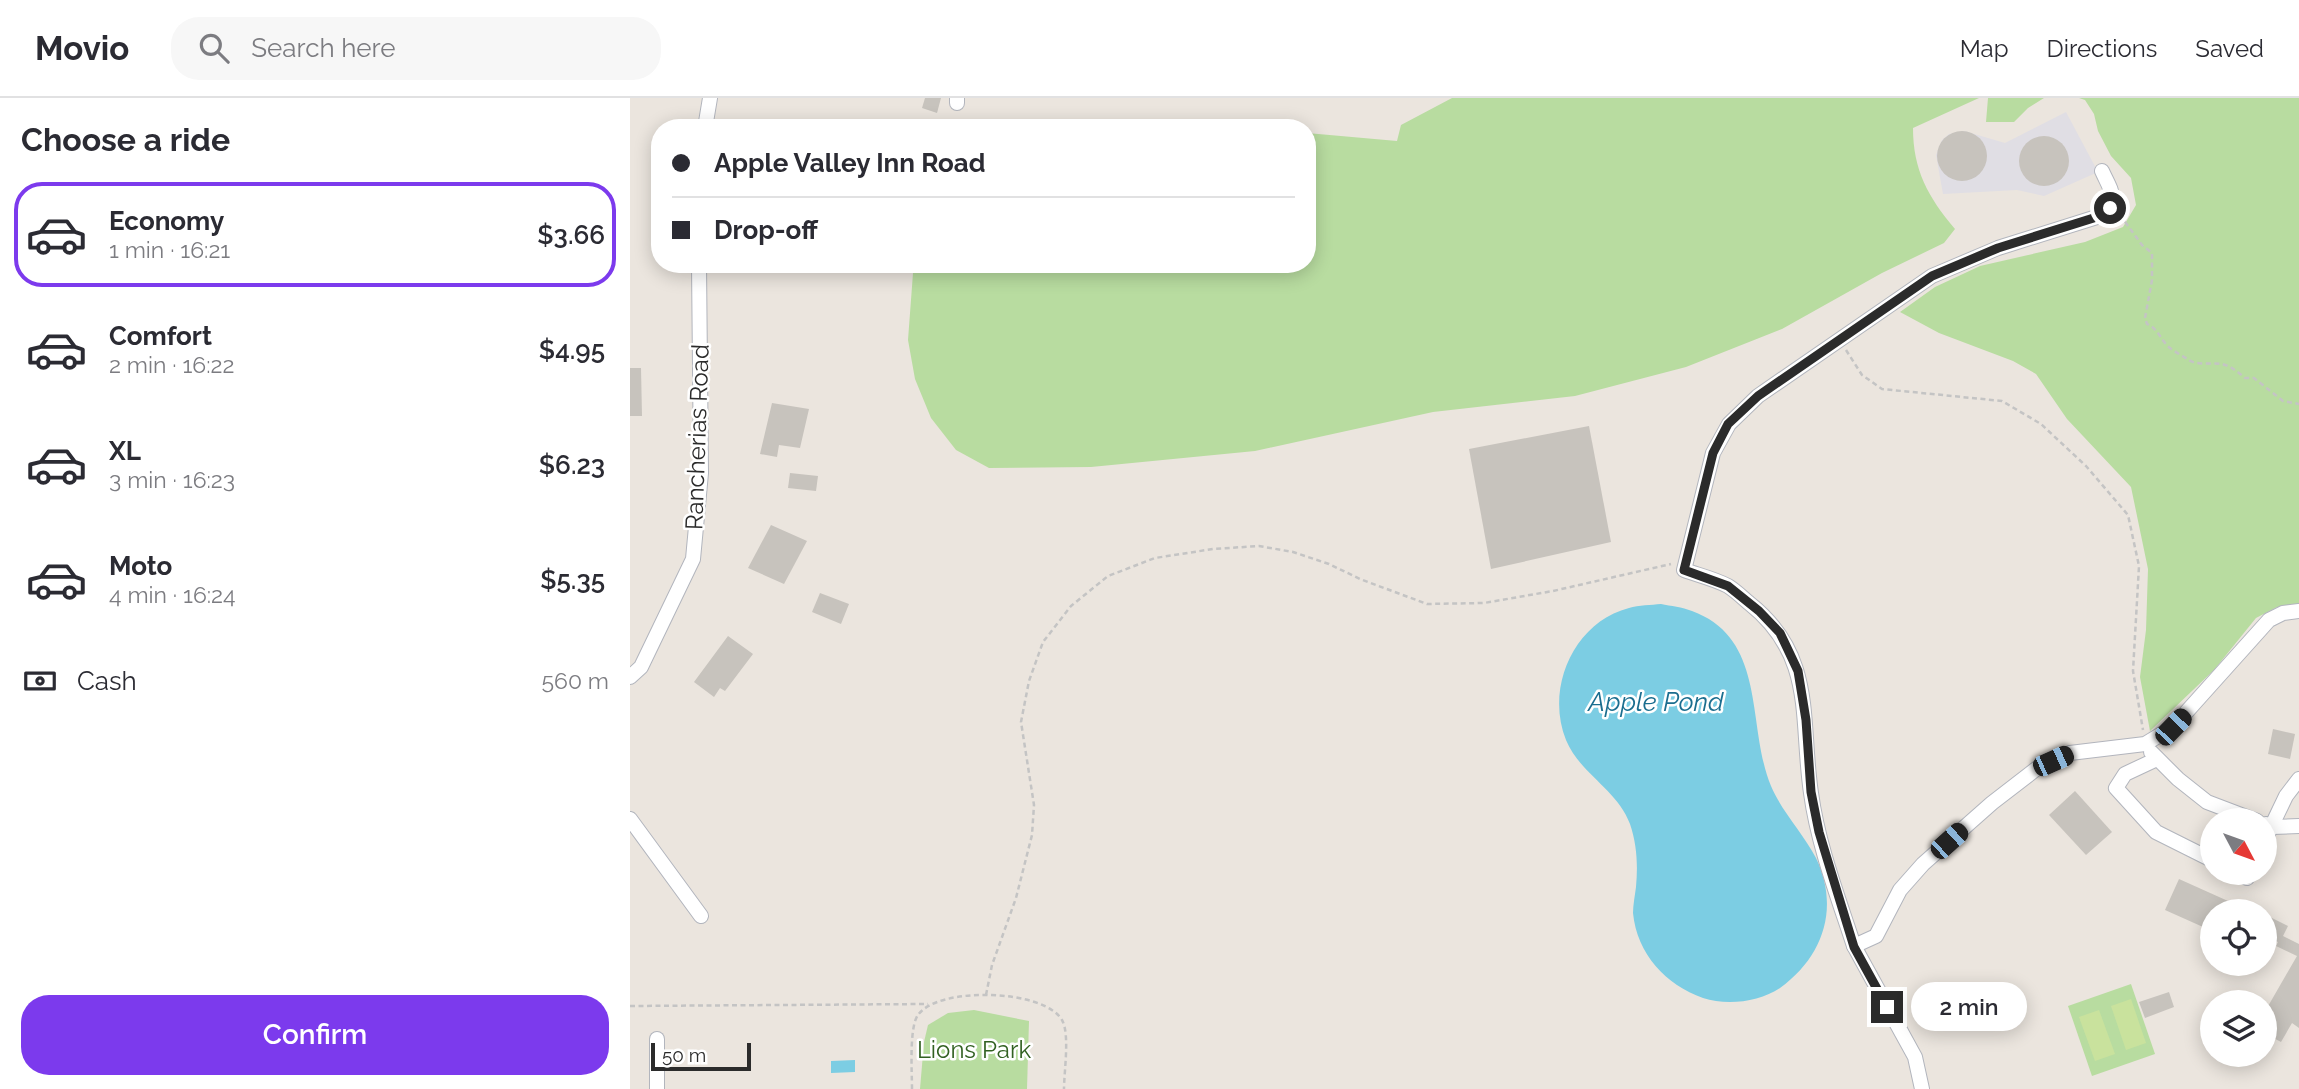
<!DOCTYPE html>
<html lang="en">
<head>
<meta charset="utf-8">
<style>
	:root { --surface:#fff; --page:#f7f7f7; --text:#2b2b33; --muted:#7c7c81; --line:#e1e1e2; --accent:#7c3aed }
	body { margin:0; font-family:Raleway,sans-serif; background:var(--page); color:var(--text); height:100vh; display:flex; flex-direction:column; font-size:26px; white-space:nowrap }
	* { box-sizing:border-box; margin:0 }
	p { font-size:23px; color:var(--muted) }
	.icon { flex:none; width:38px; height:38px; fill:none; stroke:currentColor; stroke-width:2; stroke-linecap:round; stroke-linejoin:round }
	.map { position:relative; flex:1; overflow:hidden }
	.drawer { display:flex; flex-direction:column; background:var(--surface); width:630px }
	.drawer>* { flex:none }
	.guide { position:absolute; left:21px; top:21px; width:665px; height:154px; border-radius:28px; box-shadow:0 4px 18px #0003; display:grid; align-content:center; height:154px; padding:0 21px; background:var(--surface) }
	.needle { width:46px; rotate:131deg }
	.tools { position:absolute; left:1570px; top:710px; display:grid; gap:14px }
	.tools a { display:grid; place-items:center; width:77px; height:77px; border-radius:50%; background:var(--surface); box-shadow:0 4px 18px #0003; font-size:35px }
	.scale { position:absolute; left:21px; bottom:18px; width:100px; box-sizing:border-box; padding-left:7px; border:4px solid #2b2b2b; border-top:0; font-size:19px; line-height:24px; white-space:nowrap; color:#2b2b2b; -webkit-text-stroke:5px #fff; paint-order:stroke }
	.end { position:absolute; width:32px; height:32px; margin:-16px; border:9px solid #2b2b2b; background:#fff; box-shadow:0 0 0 4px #fff }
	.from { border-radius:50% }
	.bubble { position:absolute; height:49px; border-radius:24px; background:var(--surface); box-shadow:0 4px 18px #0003; font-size:23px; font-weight:600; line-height:49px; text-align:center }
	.car { position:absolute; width:21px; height:42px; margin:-21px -10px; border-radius:9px; box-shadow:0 0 5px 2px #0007; background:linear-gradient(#222 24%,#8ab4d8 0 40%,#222 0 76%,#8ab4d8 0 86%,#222 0) }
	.guide b { display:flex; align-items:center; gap:24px; height:66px; font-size:26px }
	.guide b+b { border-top:2px solid var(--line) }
	.guide i { width:18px; height:18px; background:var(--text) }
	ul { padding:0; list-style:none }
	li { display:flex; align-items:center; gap:21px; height:105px; margin:0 14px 10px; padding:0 7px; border:4px solid transparent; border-radius:28px }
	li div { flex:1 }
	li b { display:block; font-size:26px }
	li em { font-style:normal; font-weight:600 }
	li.current { border-color:var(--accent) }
	li>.icon { width:63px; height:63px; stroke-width:1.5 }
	h2 { padding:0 21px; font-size:32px; line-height:84px }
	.pay { display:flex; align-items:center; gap:18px; height:77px; padding:0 21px; font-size:26px }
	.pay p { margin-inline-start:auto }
	.cta { display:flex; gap:14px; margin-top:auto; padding:14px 21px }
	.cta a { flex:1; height:80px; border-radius:28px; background:var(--accent); color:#fff; font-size:28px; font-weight:600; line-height:80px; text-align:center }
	header { display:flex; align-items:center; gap:42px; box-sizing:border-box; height:98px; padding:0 35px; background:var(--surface); border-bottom:2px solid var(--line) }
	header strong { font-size:33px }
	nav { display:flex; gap:38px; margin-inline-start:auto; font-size:24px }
	.search { width:490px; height:63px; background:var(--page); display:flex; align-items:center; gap:18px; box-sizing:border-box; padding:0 24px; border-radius:28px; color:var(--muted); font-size:26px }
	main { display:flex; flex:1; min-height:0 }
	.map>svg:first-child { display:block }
</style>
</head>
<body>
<header>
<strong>Movio</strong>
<div class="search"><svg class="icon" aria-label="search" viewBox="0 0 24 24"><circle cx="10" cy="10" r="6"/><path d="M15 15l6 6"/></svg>Search here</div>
<nav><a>Map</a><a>Directions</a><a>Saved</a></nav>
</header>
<main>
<section class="drawer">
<h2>Choose a ride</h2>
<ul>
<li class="current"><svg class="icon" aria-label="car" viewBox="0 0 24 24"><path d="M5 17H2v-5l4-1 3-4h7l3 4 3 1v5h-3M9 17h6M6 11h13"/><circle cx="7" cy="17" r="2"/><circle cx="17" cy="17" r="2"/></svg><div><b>Economy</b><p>1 min · 16:21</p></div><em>$3.66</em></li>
<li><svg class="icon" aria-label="car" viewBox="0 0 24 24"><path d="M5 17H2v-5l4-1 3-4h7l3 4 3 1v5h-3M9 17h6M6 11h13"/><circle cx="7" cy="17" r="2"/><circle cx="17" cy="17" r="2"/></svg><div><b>Comfort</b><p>2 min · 16:22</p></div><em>$4.95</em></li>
<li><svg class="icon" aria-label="car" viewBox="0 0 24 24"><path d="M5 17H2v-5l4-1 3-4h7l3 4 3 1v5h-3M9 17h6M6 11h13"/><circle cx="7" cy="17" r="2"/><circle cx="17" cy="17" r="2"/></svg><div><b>XL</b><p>3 min · 16:23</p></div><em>$6.23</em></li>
<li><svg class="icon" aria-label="car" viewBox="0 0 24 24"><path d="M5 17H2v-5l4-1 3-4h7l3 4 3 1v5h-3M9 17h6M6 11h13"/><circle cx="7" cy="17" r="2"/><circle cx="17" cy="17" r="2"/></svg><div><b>Moto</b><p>4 min · 16:24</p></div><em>$5.35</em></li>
</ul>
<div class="pay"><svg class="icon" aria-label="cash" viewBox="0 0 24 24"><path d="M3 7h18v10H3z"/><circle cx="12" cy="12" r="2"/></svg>Cash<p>560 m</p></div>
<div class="cta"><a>Confirm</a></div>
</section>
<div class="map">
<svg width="1669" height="991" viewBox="0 0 1669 991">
	<rect width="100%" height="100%" fill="#ebe5de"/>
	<path fill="#e0dee4" d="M 1436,14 L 1468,74 L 1414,98 L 1387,92 L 1313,96 L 1306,57 L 1312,42 L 1319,36 L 1334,33 L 1375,45 Z"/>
	<g fill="#b8dca0">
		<path d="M 822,0 L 1349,0 L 1283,30 C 1283,72 1298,99 1325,131 L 1314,145 L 1252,175 L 1152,231 L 1056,269 L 945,298 L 803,314 L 625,353 L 461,369 L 359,370 L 326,352 L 301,320 L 285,281 L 278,242 L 283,175 L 289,166 L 677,166 L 677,35 L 767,43 L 771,27 Z"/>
		<path d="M 1358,0 L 1414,0 L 1398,10 L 1384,24 L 1356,24 Z"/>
		<path d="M 1449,0 L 1669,0 L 1669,507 L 1647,509 L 1626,520 L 1584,572 L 1520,633 L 1510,579 L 1516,532 L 1518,471 L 1501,389 L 1437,321 L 1406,276 L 1383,263 L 1309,235 L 1270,214 L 1305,189 L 1350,168 L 1455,144 L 1493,129 L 1506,107 L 1501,80 L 1481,58 L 1468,33 L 1464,16 L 1455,2 Z"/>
		<path d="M 1501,886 L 1525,956 L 1462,978 L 1438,908 Z"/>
		<path d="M 344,912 L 399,923 L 397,991 L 290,991 L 294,944 L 298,927 L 318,915 Z"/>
	</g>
	<g fill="#c9e29d">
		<path d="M 1501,901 L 1516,945 L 1496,952 L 1481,908 Z"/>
		<path d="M 1469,912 L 1485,956 L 1465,963 L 1449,919 Z"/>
	</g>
	<g fill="#7ccde3">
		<path d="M 1031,506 C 1041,508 1052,509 1062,513 C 1138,541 1116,628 1141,688 C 1152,714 1173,735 1186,760 C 1210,810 1193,859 1150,890 C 1129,904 1097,908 1073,900 C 1036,887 1007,856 1003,815 C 1003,807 1005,797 1006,789 C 1008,767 1007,747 1000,726 C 987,691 950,676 936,642 C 915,590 944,524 999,510 C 1009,507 1021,507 1031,506 Z"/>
		<path d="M 225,962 L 225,974 L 201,975 L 201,963 Z"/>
	</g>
	<g fill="#c7c3bd">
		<path d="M 295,0 L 311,0 L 307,15 L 292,10 Z"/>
		<circle cx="1332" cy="58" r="25"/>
		<circle cx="1414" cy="63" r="25"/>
		<path d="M 0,270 L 11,270 L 12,318 L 0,318 Z"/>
		<path d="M 142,305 L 179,311 L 170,350 L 149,347 L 147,359 L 130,356 Z"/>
		<path d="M 959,328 L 981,444 L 861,471 L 839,351 Z"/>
		<path d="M 160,375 L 188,378 L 186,393 L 158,390 Z"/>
		<path d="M 141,427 L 177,443 L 154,486 L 118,470 Z"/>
		<path d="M 190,495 L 219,506 L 211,526 L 182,514 Z"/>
		<path d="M 98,538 L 123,556 L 95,593 L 90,590 L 84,599 L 64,584 Z"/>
		<path d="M 1643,631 L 1665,636 L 1660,661 L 1638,656 Z"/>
		<path d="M 1445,693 L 1482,734 L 1456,757 L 1419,717 Z"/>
		<path d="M 1549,781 L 1598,803 L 1593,814 L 1582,814 L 1582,833 L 1535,812 Z"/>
		<path d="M 1634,816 L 1658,828 L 1653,838 L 1669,846 L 1669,930 L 1662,925 L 1651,944 L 1634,935 L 1634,929 L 1644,914 L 1637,910 L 1667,858 L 1646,848 L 1648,844 L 1634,838 Z"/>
		<path d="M 1539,894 L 1544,909 L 1515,920 L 1509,904 Z"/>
	</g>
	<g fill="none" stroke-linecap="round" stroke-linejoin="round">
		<defs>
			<g id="minor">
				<path d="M 327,5 L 327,0"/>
				<path d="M 75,30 L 80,0"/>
				<path d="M 0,579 L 11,569 L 63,461 L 71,375 L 69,166"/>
				<path d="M 1521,654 L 1548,681 L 1577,704 L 1627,723"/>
				<path d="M 1527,661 L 1495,676 L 1486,690 L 1526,734 L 1582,762"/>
				<path d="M 0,721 L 71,818"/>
				<path d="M 1636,726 L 1642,729 L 1669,728"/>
				<path d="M 1634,744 L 1656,698 L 1669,681"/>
				<path d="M 1608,775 L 1617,780 L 1619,775"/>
				<path d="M 1224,848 C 1208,799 1188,747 1181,695 C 1170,621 1186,558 1119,505 C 1113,500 1106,493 1098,488 C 1085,481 1068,477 1054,472 L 1083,355 L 1099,326 L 1128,298 L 1302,178 L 1368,150 L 1470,118 C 1490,101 1481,93 1472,73"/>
				<path d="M 27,991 L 27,941"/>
				<path d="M 1292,991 L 1285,959 L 1224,848 L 1246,838 L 1270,792 L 1293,766 L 1362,705 L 1406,671 L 1440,655 L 1515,646 L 1543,629 L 1639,522 L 1653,515 L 1669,513"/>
			</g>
		</defs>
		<use href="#minor" stroke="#b2b5bd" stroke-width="16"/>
		<g stroke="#c4c4c4" stroke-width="2.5" stroke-dasharray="5 3.5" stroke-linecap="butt">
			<path d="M 1490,117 L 1512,147 L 1522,155 L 1522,182 L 1515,220 L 1517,226 C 1528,230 1531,243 1540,250 C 1545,254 1553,258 1559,262 C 1567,268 1581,264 1592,266 C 1601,268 1608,274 1615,280 L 1624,280 L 1653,303 L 1669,306"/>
			<path d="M 1216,252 L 1232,277 L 1252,291 L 1372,303 L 1411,326 L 1456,368 L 1498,417 L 1509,468 L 1503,573 L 1513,632"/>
			<path d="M 356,897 L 362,867 L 386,800 L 402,737 L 404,707 L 391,624 L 399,583 L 413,544 L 441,508 L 478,478 L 525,460 L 583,451 L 629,448 L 663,454 L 699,466 L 730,481 L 797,506 L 854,505 L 923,493 L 1041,466"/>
			<path d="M 0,908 L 298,906"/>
			<path d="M 282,991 C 282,974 279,929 288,917 C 308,888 414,891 432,922 C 440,936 434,974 434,991"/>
		</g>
		<use href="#minor" stroke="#fff" stroke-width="14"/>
	</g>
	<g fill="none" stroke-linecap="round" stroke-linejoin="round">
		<path stroke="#2b2b2b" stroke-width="9" d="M 1257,909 L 1224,849 L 1189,734 L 1181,694 L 1176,622 L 1168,573 L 1150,535 L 1129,513 L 1098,488 L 1054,472 L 1083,355 L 1098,326 L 1128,298 L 1302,178 L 1368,150 L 1470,118 L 1480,110"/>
	</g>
	<g text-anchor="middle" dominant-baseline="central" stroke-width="5" stroke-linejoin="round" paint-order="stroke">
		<g font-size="24" fill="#2b2b2b" stroke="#fff">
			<text transform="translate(67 339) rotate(-88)">Rancherias Road</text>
		</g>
		<g font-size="24" fill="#326122" stroke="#fff">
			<text x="344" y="951">Lions Park</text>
		</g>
		<g font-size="26" font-style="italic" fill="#1b6e8f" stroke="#fff">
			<text x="1026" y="604">Apple Pond</text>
		</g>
	</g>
</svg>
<div class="tools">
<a><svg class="needle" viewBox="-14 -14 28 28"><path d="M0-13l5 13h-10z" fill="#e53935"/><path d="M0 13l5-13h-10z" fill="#7c7c81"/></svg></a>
<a><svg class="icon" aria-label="locate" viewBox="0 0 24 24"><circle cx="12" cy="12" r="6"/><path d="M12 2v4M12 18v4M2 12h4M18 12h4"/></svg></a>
<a><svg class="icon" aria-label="layers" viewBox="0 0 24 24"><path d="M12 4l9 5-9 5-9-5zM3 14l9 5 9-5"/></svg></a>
</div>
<div class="scale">50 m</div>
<i class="end from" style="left:1480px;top:110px"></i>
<i class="end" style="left:1257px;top:909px"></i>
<div class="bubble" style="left:1281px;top:884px;width:116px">2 min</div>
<i class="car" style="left:1543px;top:629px;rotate:44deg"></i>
<i class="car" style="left:1423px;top:663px;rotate:66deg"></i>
<i class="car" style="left:1319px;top:743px;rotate:48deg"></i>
<div class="guide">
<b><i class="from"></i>Apple Valley Inn Road</b>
<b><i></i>Drop-off</b>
</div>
</div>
</main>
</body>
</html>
